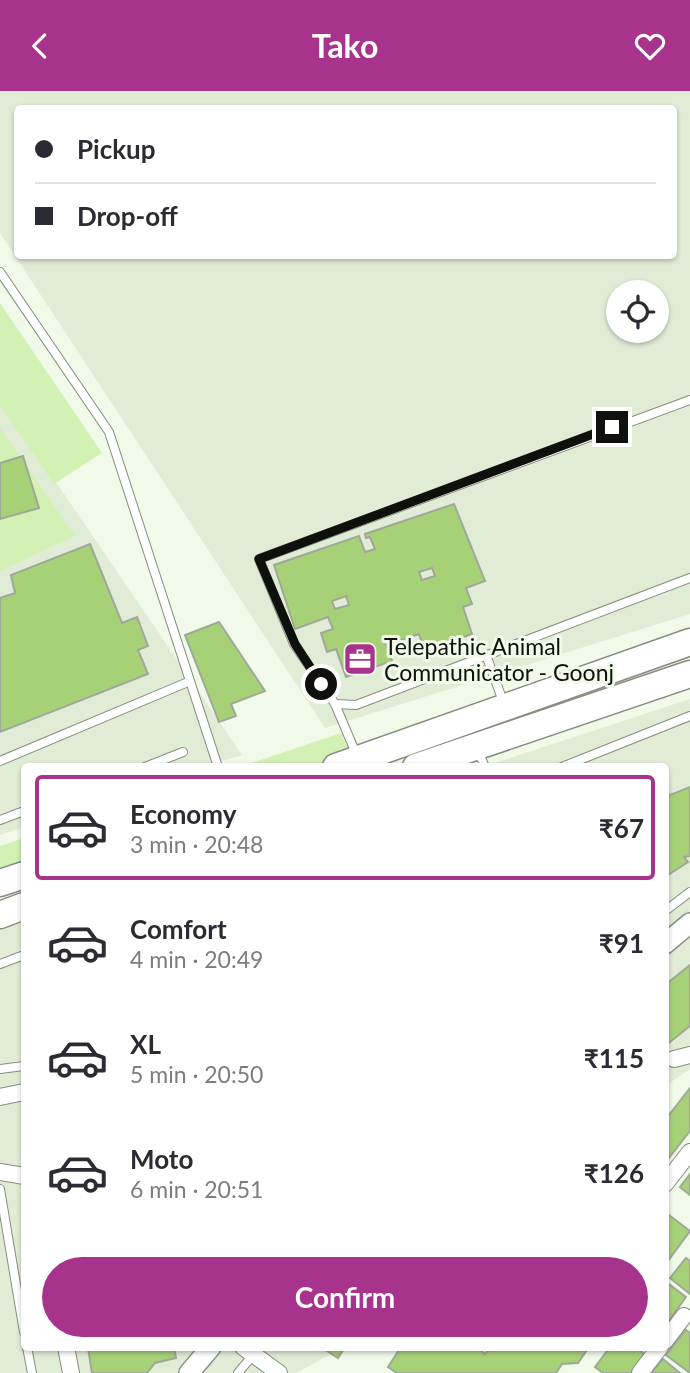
<!DOCTYPE html>
<html lang="en">
<head>
<meta charset="utf-8">
<style>
	:root { --surface:#fff; --page:#f2f2f3; --text:#2b2b33; --muted:#7c7c81; --line:#e1e1e2; --accent:#a8338c }
	body { margin:0; font-family:Lato,sans-serif; background:var(--page); color:var(--text); height:100vh; display:flex; flex-direction:column; font-size:26px; white-space:nowrap }
	* { box-sizing:border-box; margin:0 }
	p { font-size:23px; color:var(--muted) }
	.icon { flex:none; width:38px; height:38px; fill:none; stroke:currentColor; stroke-width:2; stroke-linecap:round; stroke-linejoin:round }
	.map { position:relative; flex:1; overflow:hidden }
	.side { position:absolute; left:21px; top:672px; width:648px; height:588px; display:flex; flex-direction:column; background:var(--surface); border-radius:7px; box-shadow:0 2px 5px #0004 }
	.side>* { flex:none }
	.guide { position:absolute; left:14px; top:14px; width:663px; height:154px; border-radius:7px; box-shadow:0 2px 5px #0004; display:grid; align-content:center; height:154px; padding:0 21px; background:var(--surface) }
	.tools { position:absolute; left:606px; top:189px; display:grid; gap:14px }
	.tools a { display:grid; place-items:center; width:63px; height:63px; border-radius:50%; background:var(--surface); box-shadow:0 2px 5px #0004; font-size:35px }
	.end { position:absolute; width:32px; height:32px; margin:-16px; border:9px solid #0e110b; background:#fff; box-shadow:0 0 0 4px #fff }
	.from { border-radius:50% }
	.guide b { display:flex; align-items:center; gap:24px; height:66px; font-size:26px }
	.guide b+b { border-top:2px solid var(--line) }
	.guide i { width:18px; height:18px; background:var(--text) }
	ul { padding:12px 0 0; list-style:none }
	li { display:flex; align-items:center; gap:21px; height:105px; margin:0 14px 10px; padding:0 7px; border:4px solid transparent; border-radius:7px }
	li div { flex:1 }
	li b { display:block; font-size:26px }
	li em { font-style:normal; font-weight:700 }
	li.active { border-color:var(--accent) }
	li>.icon { width:63px; height:63px; stroke-width:1.5 }
	.primary-button { display:flex; gap:14px; margin-top:auto; padding:14px 21px }
	.primary-button a { flex:1; height:80px; border-radius:42px; background:var(--accent); color:#fff; font-size:28px; font-weight:700; line-height:80px; text-align:center }
	header { display:flex; justify-content:space-between; align-items:center; height:91px; padding:0 21px; background:var(--accent); color:#fff; font-size:32px; font-weight:700 }
	.map>svg:first-child { display:block }
</style>
</head>
<body>
<header><svg class="icon" aria-label="back" viewBox="0 0 24 24"><path d="M15 5l-7 7 7 7"/></svg>Tako<svg class="icon" aria-label="heart" viewBox="0 0 24 24"><path d="M12 20l-8-8c-3-5 5-10 8-4 3-6 11-1 8 4z"/></svg></header>
<div class="map">
<svg width="690" height="1282" viewBox="0 0 690 1282">
	<rect width="100%" height="100%" fill="#f1f9e9"/>
	<g fill="#e1ecd6" fill-rule="evenodd">
		<path d="M 0,0 L 690,0 L 690,523 L 325,637 L 0,142 ZM 18,18 L 674,18 L 674,164 L 18,164 ZM 618,201 L 656,201 L 656,240 L 618,240 Z"/>
		<path d="M 0,309 L 242,664 L 206,675 L 24,676 L 24,736 L 0,744 Z"/>
		<path d="M 690,608 L 690,978 L 665,995 L 665,676 L 483,676 Z"/>
		<path d="M 24,825 L 24,1256 L 342,1257 L 296,1282 L 0,1282 L 0,833 Z"/>
	</g>
	<g fill="#d3f0b5">
		<path d="M 0,212 L 102,362 L 54,393 L 0,314 Z"/>
		<path d="M 0,337 L 75,445 L 0,480 Z"/>
		<path d="M 341,642 L 351,665 L 318,675 L 240,676 Z"/>
		<path d="M 24,747 L 24,770 L 0,778 L 0,755 Z"/>
	</g>
	<g fill="#a7d177" stroke="#a0a899" stroke-width="2" fill-rule="evenodd">
		<path d="M 23,365 L 39,417 L 0,428 L 0,372 Z"/>
		<path d="M 454,413 L 485,490 L 466,497 L 472,513 L 463,516 L 472,543 L 424,559 L 419,543 L 386,554 L 392,570 L 346,586 L 336,558 L 327,561 L 321,542 L 333,538 L 328,526 L 295,538 L 274,474 L 359,445 L 365,461 L 375,458 L 370,446 L 366,447 L 365,443 ZM 432,477 L 435,485 L 422,489 L 419,481 ZM 346,505 L 349,514 L 335,518 L 332,510 Z"/>
		<path d="M 90,453 L 122,532 L 137,526 L 148,555 L 138,559 L 148,583 L 0,641 L 0,507 L 15,502 L 11,484 Z"/>
		<path d="M 219,531 L 265,600 L 231,613 L 236,625 L 219,631 L 185,544 Z"/>
		<path d="M 690,696 L 690,765 L 684,766 L 688,771 L 665,786 L 665,706 Z"/>
		<path d="M 690,874 L 690,935 L 665,955 L 665,894 Z"/>
		<path d="M 690,997 L 690,1040 L 665,1072 L 665,1029 Z"/>
		<path d="M 690,1083 L 690,1104 L 680,1096 Z"/>
		<path d="M 665,1121 L 690,1140 L 665,1174 Z"/>
		<path d="M 686,1167 L 690,1170 L 690,1203 L 670,1187 Z"/>
		<path d="M 665,1190 L 686,1206 L 665,1235 Z"/>
		<path d="M 686,1239 L 690,1242 L 690,1282 L 666,1264 Z"/>
		<path d="M 174,1256 L 176,1267 L 155,1272 L 147,1282 L 92,1282 L 88,1257 Z"/>
		<path d="M 321,1256 L 345,1256 L 338,1267 Z"/>
		<path d="M 401,1256 L 476,1256 L 485,1263 L 490,1256 L 589,1256 L 578,1272 L 562,1273 L 556,1282 L 397,1282 L 388,1276 Z"/>
		<path d="M 610,1256 L 636,1256 L 645,1264 L 631,1282 L 603,1282 L 595,1276 Z"/>
		<path d="M 663,1268 L 680,1282 L 651,1282 Z"/>
	</g>
	<g fill="none" stroke-linecap="round" stroke-linejoin="round">
		<defs>
			<g id="service">
				<path d="M 0,181 L 109,341 L 218,676"/>
				<path d="M 486,564 L 504,613"/>
				<path d="M 335,613 L 356,614 L 690,487"/>
				<path d="M 477,658 L 485,676"/>
				<path d="M 357,665 L 335,613 L 294,553 L 259,468 L 690,309"/>
				<path d="M 0,670 L 188,591"/>
				<path d="M 145,676 L 183,661"/>
				<path d="M 562,676 L 690,625"/>
				<path d="M 0,729 L 24,720"/>
				<path d="M 665,820 L 690,801"/>
				<path d="M 0,873 L 24,864"/>
				<path d="M 0,978 L 24,975"/>
				<path d="M 0,1098 L 24,1241"/>
				<path d="M 27,1256 L 32,1282"/>
				<path d="M 238,1282 L 253,1264"/>
			</g>
			<g id="minor">
				<path d="M 674,968 L 690,964"/>
				<path d="M 0,1006 L 24,1001"/>
				<path d="M 0,1081 L 24,1085"/>
				<path d="M 665,1093 L 690,1061"/>
				<path d="M 665,1250 L 684,1225"/>
				<path d="M 66,1256 L 71,1282"/>
				<path d="M 243,1256 L 279,1282"/>
				<path d="M 640,1282 L 660,1256"/>
			</g>
			<g id="tertiary">
				<path d="M 665,853 L 690,832"/>
				<path d="M 189,1282 L 211,1256"/>
			</g>
			<g id="primary">
				<path d="M 336,676 L 690,551"/>
				<path d="M 416,676 L 690,583"/>
				<path d="M 0,792 L 24,784"/>
				<path d="M 0,824 L 24,815"/>
			</g>
		</defs>
		<use href="#service" stroke="#868d7f" stroke-width="10"/>
		<use href="#minor" stroke="#868d7f" stroke-width="18"/>
		<use href="#tertiary" stroke="#868d7f" stroke-width="22"/>
		<use href="#primary" stroke="#868d7f" stroke-width="29"/>
		<use href="#service" stroke="#fff" stroke-width="8"/>
		<use href="#minor" stroke="#fff" stroke-width="16"/>
		<use href="#tertiary" stroke="#fff" stroke-width="19"/>
		<use href="#primary" stroke="#fff" stroke-width="26"/>
	</g>
	<g fill="none" stroke-linecap="round" stroke-linejoin="round">
		<path stroke="#0e110b" stroke-width="9" d="M 321,593 L 295,553 L 259,468 L 612,336"/>
	</g>
	<defs>
		<symbol id="office-square" viewBox="-11 -11 22 22"><rect x="-9" y="-9" width="18" height="18" rx="4" fill="#a8338c" stroke="#f1f9e9"/><path d="M-6-3h4V-5.5h4V-3h4V5H-6ZM-1-4.5V-3h2v-1.5ZM-6 0V1H6V0Z" fill="#fff"/></symbol>
	</defs>
	<g fill-rule="evenodd">
		<use href="#office-square" x="341" y="549" width="38" height="38"/>
	</g>
	<g text-anchor="middle" dominant-baseline="central" stroke-width="6" stroke-linejoin="round" paint-order="stroke">
		<g font-size="23" fill="#0e110b" stroke="#f1f9e9" text-anchor="start">
			<text x="384" y="555">Telepathic Animal<tspan x="384" dy="26">Communicator - Goonj</tspan></text>
		</g>
	</g>
</svg>
<div class="tools">
<a><svg class="icon" aria-label="locate" viewBox="0 0 24 24"><circle cx="12" cy="12" r="6"/><path d="M12 2v4M12 18v4M2 12h4M18 12h4"/></svg></a>
</div>
<i class="end from" style="left:321px;top:593px"></i>
<i class="end" style="left:612px;top:336px"></i>
<div class="guide">
<b><i class="from"></i>Pickup</b>
<b><i></i>Drop-off</b>
</div>
<section class="side">
<ul>
<li class="active"><svg class="icon" aria-label="car" viewBox="0 0 24 24"><path d="M5 17H2v-5l4-1 3-4h7l3 4 3 1v5h-3M9 17h6M6 11h13"/><circle cx="7" cy="17" r="2"/><circle cx="17" cy="17" r="2"/></svg><div><b>Economy</b><p>3 min · 20:48</p></div><em>₹67</em></li>
<li><svg class="icon" aria-label="car" viewBox="0 0 24 24"><path d="M5 17H2v-5l4-1 3-4h7l3 4 3 1v5h-3M9 17h6M6 11h13"/><circle cx="7" cy="17" r="2"/><circle cx="17" cy="17" r="2"/></svg><div><b>Comfort</b><p>4 min · 20:49</p></div><em>₹91</em></li>
<li><svg class="icon" aria-label="car" viewBox="0 0 24 24"><path d="M5 17H2v-5l4-1 3-4h7l3 4 3 1v5h-3M9 17h6M6 11h13"/><circle cx="7" cy="17" r="2"/><circle cx="17" cy="17" r="2"/></svg><div><b>XL</b><p>5 min · 20:50</p></div><em>₹115</em></li>
<li><svg class="icon" aria-label="car" viewBox="0 0 24 24"><path d="M5 17H2v-5l4-1 3-4h7l3 4 3 1v5h-3M9 17h6M6 11h13"/><circle cx="7" cy="17" r="2"/><circle cx="17" cy="17" r="2"/></svg><div><b>Moto</b><p>6 min · 20:51</p></div><em>₹126</em></li>
</ul>
<div class="primary-button"><a>Confirm</a></div>
</section>
</div>
</body>
</html>
